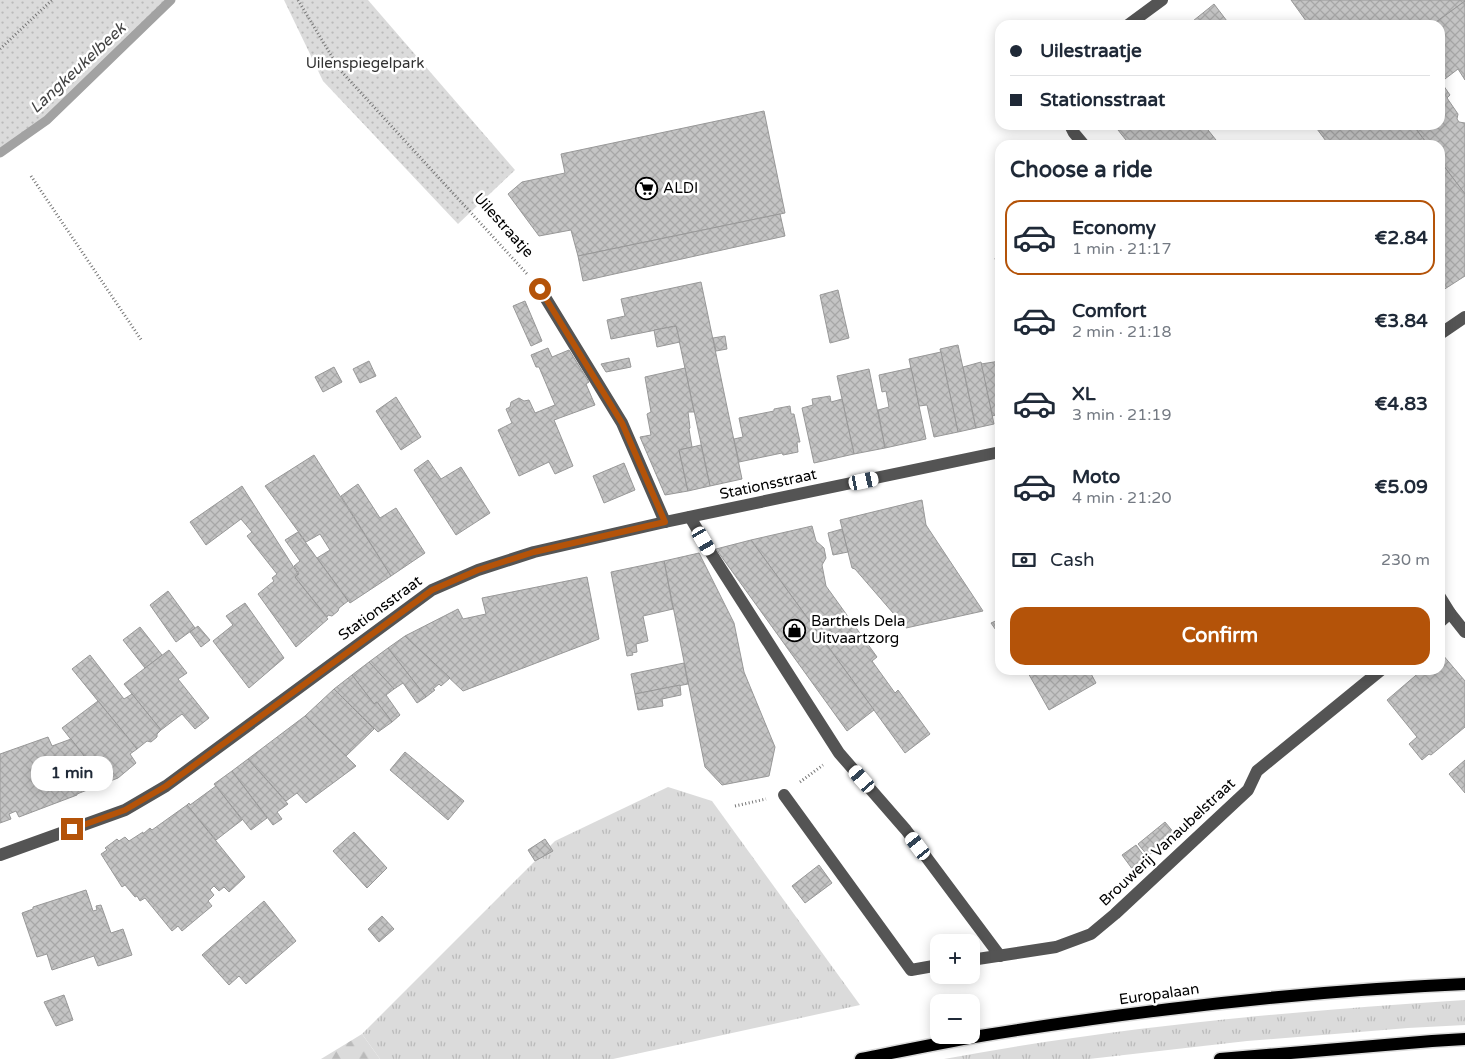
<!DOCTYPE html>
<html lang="en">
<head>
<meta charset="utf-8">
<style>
	:root { --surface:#fff; --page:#f2f2f3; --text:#1f2937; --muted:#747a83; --line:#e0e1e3; --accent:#b45309 }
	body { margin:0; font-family:"Varela Round",sans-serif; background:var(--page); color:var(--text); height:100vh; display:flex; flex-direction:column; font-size:19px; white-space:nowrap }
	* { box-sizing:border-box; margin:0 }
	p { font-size:16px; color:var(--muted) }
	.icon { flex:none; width:28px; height:28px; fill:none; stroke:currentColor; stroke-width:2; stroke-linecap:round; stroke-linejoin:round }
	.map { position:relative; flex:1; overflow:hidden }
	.sheet { position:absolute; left:995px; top:140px; width:450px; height:535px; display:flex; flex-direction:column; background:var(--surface); border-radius:15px; box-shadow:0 2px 12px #0003 }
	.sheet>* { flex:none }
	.guide { position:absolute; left:995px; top:20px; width:450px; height:110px; border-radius:15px; box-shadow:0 2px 12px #0003; display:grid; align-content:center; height:110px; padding:0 15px; background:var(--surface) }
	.tools { position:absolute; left:930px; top:934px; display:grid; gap:10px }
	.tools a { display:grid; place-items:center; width:50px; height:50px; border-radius:10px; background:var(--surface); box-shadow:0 2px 12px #0003; font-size:25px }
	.end { position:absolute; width:22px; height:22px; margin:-11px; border:6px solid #b45309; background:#fff; box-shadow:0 0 0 2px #fff }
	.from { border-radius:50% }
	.bubble { position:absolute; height:35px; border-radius:15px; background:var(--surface); box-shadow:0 2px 12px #0003; font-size:16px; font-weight:800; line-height:35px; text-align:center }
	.car { position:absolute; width:15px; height:30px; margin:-15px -8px; border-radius:6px; box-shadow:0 0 4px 1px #0007; background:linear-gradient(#fff 24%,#345 0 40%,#fff 0 76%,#345 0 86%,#fff 0) }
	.guide b { display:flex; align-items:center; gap:18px; height:48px; font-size:19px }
	.guide b+b { border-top:1px solid var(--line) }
	.guide i { width:12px; height:12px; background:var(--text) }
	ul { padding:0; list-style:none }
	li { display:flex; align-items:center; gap:15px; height:75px; margin:0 10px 8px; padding:0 5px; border:2px solid transparent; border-radius:15px }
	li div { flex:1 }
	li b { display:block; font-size:19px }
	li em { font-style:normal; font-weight:800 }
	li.current { border-color:var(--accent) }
	li>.icon { width:45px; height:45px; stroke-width:1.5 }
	h2 { padding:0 15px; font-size:22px; line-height:60px }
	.pay { display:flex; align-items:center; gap:12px; height:55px; padding:0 15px; font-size:19px }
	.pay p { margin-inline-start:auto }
	.button { display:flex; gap:10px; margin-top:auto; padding:10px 15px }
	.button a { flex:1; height:58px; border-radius:15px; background:var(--accent); color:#fff; font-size:20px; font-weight:800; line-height:58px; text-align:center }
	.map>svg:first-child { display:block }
</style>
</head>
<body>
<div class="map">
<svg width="1465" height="1059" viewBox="0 0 1465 1059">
	<defs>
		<pattern id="grass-tufts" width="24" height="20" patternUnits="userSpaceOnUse" patternTransform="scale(1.25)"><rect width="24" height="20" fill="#dbdbdb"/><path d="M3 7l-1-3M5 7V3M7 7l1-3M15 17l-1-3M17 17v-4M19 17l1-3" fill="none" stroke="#bababa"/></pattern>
		<pattern id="forest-firs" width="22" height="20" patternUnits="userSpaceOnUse" patternTransform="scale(1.25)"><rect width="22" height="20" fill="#dbdbdb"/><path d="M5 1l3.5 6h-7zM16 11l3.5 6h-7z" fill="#bababa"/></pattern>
		<pattern id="park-dots" width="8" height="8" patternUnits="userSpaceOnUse" patternTransform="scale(1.25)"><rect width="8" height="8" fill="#dbdbdb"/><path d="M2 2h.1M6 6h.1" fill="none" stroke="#bababa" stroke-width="1.8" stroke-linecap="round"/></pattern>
		<pattern id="building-cross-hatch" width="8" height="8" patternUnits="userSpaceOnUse" patternTransform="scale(1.25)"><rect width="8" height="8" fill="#c4c4c4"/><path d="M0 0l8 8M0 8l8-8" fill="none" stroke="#a7a7a7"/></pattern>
	</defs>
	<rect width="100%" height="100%" fill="#fff"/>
	<g fill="url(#grass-tufts)">
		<path d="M 668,787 L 712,801 L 860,1005 L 613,1059 L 380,1059 L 362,1034 L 555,841 Z"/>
		<path d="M 1465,1000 L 1465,1025 L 1408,1028 L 1247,1041 L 1089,1059 L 944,1059 C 1116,1027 1291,1011 1465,1000 Z"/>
	</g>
	<path fill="url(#forest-firs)" d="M 362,1034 L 380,1059 L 321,1059 Z"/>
	<g fill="url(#park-dots)">
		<path d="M 0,0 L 171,0 L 47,120 L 0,153 Z"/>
		<path d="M 284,0 L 368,0 L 515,170 L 458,224 L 323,81 Z"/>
	</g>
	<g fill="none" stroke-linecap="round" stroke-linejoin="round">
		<path stroke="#a2a2a2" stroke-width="9" d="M 0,153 L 47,120 L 171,0"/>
	</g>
	<g fill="url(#building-cross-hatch)" stroke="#989898">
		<path d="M 1291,0 L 1465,0 L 1465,1 L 1432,25 L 1309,25 Z"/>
		<path d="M 1465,1 L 1465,80 L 1458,69 L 1441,82 L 1450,95 L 1447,98 L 1458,114 L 1457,119 L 1459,122 L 1465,123 L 1465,194 L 1440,161 L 1440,145 L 1428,145 L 1413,125 L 1440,125 L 1440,25 L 1432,25 Z"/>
		<path d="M 1214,4 L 1230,25 L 1188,25 Z"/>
		<path d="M 764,111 L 785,213 L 578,256 L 571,230 L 539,236 L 508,194 L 522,182 L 565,173 L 561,154 Z"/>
		<path d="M 1114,125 L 1204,125 L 1220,145 L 1130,145 Z"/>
		<path d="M 1314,125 L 1413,125 L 1428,145 L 1329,145 Z"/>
		<path d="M 1440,161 L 1465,194 L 1465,276 L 1440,292 Z"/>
		<path d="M 780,214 L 785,236 L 583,281 L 578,256 Z"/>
		<path d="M 1000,257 L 1000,281 L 995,258 Z"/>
		<path d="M 701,282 L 742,479 L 710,486 L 676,326 L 611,339 L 607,320 L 625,316 L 621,299 Z"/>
		<path d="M 838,290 L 849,338 L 830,343 L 820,295 Z"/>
		<path d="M 525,301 L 542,341 L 531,346 L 513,306 Z"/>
		<path d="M 676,326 L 680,342 L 657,347 L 654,330 Z"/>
		<path d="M 725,336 L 727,349 L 716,351 L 713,338 Z"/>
		<path d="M 958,345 L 976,428 L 958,432 L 940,349 Z"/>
		<path d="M 997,346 L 1000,346 L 1000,414 L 992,416 L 981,364 L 1000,361 Z"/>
		<path d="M 548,348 L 552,357 L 569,350 L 589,382 L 586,384 L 595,405 L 554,420 L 573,466 L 555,474 L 549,462 L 519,476 L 498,430 L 512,423 L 506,409 L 510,407 L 511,402 L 519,398 L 524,401 L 529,400 L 535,413 L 555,405 L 539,367 L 536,367 L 531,355 Z"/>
		<path d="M 941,352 L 958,432 L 934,437 L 927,405 L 919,406 L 909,359 Z"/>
		<path d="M 629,358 L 631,367 L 606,372 L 601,364 Z"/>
		<path d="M 369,361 L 376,376 L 360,383 L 353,369 Z"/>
		<path d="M 981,362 L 994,424 L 976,428 L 963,367 Z"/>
		<path d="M 334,367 L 342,382 L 323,392 L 315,377 Z"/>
		<path d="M 685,368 L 694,412 L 688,412 L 690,428 L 689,429 L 692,447 L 679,450 L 688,491 L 665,495 L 640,437 L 651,435 L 647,414 L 651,412 L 645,377 Z"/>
		<path d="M 911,368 L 926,439 L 885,448 L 878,410 L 889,407 L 886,391 L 882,392 L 879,375 Z"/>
		<path d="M 869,369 L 885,448 L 854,454 L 837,376 Z"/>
		<path d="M 830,396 L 831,402 L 842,399 L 854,454 L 814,463 L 802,408 L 813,405 L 812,399 Z"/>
		<path d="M 396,397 L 421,437 L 401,450 L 376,411 Z"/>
		<path d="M 790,406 L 791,414 L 794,414 L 800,442 L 797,442 L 798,452 L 783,455 L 782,453 L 739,462 L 734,439 L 743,437 L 739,418 L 774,411 L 774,409 Z"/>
		<path d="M 701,445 L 710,486 L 688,491 L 679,450 Z"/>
		<path d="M 314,455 L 391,576 L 350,603 L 317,558 L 330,550 L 320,534 L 306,542 L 265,486 Z"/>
		<path d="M 428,460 L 441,479 L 461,467 L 490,513 L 456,535 L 414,470 Z"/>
		<path d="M 624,463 L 635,490 L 604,503 L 593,476 Z"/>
		<path d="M 358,484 L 380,518 L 396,508 L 425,553 L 391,576 L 341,496 Z"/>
		<path d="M 242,486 L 298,574 L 295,577 L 328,619 L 296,647 L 258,594 L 274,581 L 272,578 L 277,574 L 247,536 L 252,532 L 241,519 L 206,545 L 190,522 Z"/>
		<path d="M 922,500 L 926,525 L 983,611 L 906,628 L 855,569 L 852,568 L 840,520 Z"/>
		<path d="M 812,526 L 816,541 L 824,548 L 826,558 L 822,565 L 826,586 L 877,657 L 872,661 L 895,693 L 898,690 L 930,734 L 905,753 L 751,540 Z"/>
		<path d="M 842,529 L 848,552 L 833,555 L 828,533 Z"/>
		<path d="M 298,532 L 348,601 L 339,608 L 338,611 L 332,616 L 328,615 L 327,617 L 295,577 L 299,574 L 294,566 L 300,561 L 285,540 Z"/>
		<path d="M 751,540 L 874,710 L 847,731 L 716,549 Z"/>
		<path d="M 699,553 L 734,623 L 744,672 L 775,747 L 769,776 L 722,785 L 705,767 L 664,561 Z"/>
		<path d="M 664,561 L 673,609 L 643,616 L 648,641 L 636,644 L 637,652 L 632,653 L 633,655 L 627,656 L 611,572 Z"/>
		<path d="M 587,577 L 599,639 L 463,691 L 405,636 L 458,609 L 463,619 L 486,614 L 482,598 Z"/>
		<path d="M 168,591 L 195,628 L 176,642 L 150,605 Z"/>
		<path d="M 245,603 L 284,658 L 249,688 L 213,641 L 233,625 L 226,616 Z"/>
		<path d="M 1000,619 L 1000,636 L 991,623 Z"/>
		<path d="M 198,626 L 210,640 L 201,647 L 190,632 Z"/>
		<path d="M 140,627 L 162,655 L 145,668 L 123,640 Z"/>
		<path d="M 405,636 L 450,678 L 441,686 L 439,684 L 433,689 L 435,690 L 426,697 L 388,648 Z"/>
		<path d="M 388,648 L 426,697 L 417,703 L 403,683 L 394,689 L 369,662 Z"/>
		<path d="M 169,650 L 187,673 L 178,679 L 209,718 L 195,729 L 182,714 L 161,730 L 124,684 Z"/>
		<path d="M 1442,654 L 1465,681 L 1465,727 L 1431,755 L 1429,754 L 1422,760 L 1409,744 L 1417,737 L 1387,700 L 1422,670 L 1440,670 L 1440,655 Z"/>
		<path d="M 90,655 L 124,699 L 132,694 L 161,730 L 157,734 L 157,737 L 151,742 L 147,741 L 137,749 L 72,669 Z"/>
		<path d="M 369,662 L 394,689 L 386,695 L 400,715 L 392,722 L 377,702 L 374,704 L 352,675 Z"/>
		<path d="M 684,663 L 688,684 L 635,694 L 631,674 Z"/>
		<path d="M 1028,670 L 1089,670 L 1096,683 L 1049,710 L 1027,671 Z"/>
		<path d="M 352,675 L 374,704 L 377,702 L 392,722 L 378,732 L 334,689 Z"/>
		<path d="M 680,685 L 681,695 L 662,699 L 663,706 L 638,710 L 635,694 Z"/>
		<path d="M 334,689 L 374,729 L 346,756 L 305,716 Z"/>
		<path d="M 98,701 L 137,749 L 130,754 L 136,763 L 118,778 L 105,783 L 62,728 Z"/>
		<path d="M 305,716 L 356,766 L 306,803 L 297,793 L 286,801 L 248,759 Z"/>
		<path d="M 48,737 L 52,746 L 71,739 L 105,783 L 77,794 L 77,795 L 19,817 L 16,811 L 9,814 L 11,819 L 0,823 L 0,754 Z"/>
		<path d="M 405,752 L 464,801 L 448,820 L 390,770 Z"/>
		<path d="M 248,759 L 288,804 L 277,812 L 282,819 L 273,825 L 232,771 Z"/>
		<path d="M 1465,760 L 1465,793 L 1449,774 Z"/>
		<path d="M 232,771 L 267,818 L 251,830 L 214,784 Z"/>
		<path d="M 216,786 L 242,820 L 216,840 L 187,805 L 189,803 L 190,805 Z"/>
		<path d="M 187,805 L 245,877 L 229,892 L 224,887 L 219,891 L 214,886 L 210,890 L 214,895 L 208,901 L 212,906 L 182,931 L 178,926 L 172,931 L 145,898 L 140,901 L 137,896 L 135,897 L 125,885 L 122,887 L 101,854 L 107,850 L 105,848 L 117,839 L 119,841 L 125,837 L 129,841 L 143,832 L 143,834 L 150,828 L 152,830 Z"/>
		<path d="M 1165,822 L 1175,834 L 1148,856 L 1138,844 Z"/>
		<path d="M 354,832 L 387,868 L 367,888 L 333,851 Z"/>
		<path d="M 545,839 L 553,851 L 535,861 L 528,850 Z"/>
		<path d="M 1136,845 L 1147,860 L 1133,870 L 1122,855 Z"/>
		<path d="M 819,865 L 832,883 L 805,903 L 792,886 Z"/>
		<path d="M 86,890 L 93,911 L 97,910 L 96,906 L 101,905 L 111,933 L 123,929 L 132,955 L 98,966 L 94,956 L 52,970 L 47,954 L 37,957 L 22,913 L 33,909 L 33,907 Z"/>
		<path d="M 264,901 L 296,941 L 246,984 L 239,976 L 229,985 L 202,955 Z"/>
		<path d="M 382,916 L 394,929 L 379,942 L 368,929 Z"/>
		<path d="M 64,995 L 73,1020 L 56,1026 L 44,1002 Z"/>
	</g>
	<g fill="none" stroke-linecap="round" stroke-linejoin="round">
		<defs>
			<g id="major">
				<path d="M 861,1059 C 901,1051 940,1043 980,1036 C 1140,1010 1302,991 1465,984"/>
				<path d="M 1220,1059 L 1432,1041 L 1465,1039"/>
			</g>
		</defs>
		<use href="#major" stroke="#dbdbdb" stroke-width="15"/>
		<g stroke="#767676" stroke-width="3" stroke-dasharray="1 2.5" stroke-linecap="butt">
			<path d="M 298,0 L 340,70 L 528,275"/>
			<path d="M 0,49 L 52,0"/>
			<path d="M 31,176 L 142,341"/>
			<path d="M 800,782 L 823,765"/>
			<path d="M 735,806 L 766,799"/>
		</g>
		<g stroke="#545454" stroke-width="12">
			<path d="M 1128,25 L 1162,0"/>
			<path d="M 1070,125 L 1074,133 L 1084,145"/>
			<path d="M 540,289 L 622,423 L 665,522"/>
			<path d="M 1440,334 L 1465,317"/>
			<path d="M 690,517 L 711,553 L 839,753 L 906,830 L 1000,956"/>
			<path d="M 1440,597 L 1450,613 L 1465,632"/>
			<path d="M 1440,622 L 1450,613"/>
			<path d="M 784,795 L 911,970 L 939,965"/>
			<path d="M 0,855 L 125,810 L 166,786 L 432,590 L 478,570 L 534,552 L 665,522 L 1000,452"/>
			<path d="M 971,960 L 1056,947 L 1091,934 L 1115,914 L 1248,790 L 1257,771 L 1381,670"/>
		</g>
		<use href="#major" stroke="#000" stroke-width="12"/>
	</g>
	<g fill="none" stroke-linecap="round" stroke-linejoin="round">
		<path stroke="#b45309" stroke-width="6" d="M 72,829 L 125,810 L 166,786 L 432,590 L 478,570 L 534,552 L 665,522 L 622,423 L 540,289"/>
	</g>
	<defs>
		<symbol id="supermarket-ring" viewBox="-11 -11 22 22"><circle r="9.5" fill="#fff" stroke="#000" stroke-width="1.5"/><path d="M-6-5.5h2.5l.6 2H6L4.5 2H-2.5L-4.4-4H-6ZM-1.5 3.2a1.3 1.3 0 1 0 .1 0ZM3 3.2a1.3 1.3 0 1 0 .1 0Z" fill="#000"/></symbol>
		<symbol id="shop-ring" viewBox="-11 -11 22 22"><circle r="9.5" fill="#fff" stroke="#000" stroke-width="1.5"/><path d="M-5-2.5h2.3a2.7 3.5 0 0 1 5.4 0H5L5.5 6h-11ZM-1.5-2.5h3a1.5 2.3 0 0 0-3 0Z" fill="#000"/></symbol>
	</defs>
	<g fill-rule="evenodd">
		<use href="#supermarket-ring" x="634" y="176" width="25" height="25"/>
		<use href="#shop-ring" x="782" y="618" width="25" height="25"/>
	</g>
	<g text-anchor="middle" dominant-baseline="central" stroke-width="5" stroke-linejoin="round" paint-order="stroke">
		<g font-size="15" fill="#323232" stroke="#fff">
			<text x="365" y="63">Uilenspiegelpark</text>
		</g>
		<g font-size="15" fill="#000" stroke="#fff" text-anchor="start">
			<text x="663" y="188">ALDI</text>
			<text x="811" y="621">Barthels Dela<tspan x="811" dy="17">Uitvaartzorg</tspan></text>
		</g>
		<g font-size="15" fill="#000" stroke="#fff">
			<text transform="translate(504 225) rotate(48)">Uilestraatje</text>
			<text transform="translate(768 484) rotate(-12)">Stationsstraat</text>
			<text transform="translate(380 608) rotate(-36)">Stationsstraat</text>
			<text transform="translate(1167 842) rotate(-43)">Brouwerij Vanaubelstraat</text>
			<text transform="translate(1159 994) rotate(-8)">Europalaan</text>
		</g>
		<g font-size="16" font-style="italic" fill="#434343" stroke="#fff">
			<text transform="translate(78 68) rotate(-43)">Langkeukelbeek</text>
		</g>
	</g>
</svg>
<div class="tools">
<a>+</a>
<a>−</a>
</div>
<i class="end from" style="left:540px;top:289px"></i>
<i class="end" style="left:72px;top:829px"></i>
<div class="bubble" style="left:31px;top:756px;width:82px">1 min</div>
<i class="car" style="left:864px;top:481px;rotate:78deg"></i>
<i class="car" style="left:704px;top:541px;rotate:150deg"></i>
<i class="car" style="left:862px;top:779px;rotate:319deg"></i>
<i class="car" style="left:918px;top:846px;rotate:323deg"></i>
<div class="guide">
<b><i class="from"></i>Uilestraatje</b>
<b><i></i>Stationsstraat</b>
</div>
<section class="sheet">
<h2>Choose a ride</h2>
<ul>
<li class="current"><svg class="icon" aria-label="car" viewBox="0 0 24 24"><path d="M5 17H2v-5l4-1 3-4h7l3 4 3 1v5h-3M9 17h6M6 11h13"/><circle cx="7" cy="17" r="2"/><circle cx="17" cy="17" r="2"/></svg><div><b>Economy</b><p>1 min · 21:17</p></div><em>€2.84</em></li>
<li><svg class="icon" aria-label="car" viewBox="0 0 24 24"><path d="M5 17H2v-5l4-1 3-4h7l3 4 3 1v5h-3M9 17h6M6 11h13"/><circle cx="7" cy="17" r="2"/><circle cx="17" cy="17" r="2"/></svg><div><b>Comfort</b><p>2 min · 21:18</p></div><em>€3.84</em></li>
<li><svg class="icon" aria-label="car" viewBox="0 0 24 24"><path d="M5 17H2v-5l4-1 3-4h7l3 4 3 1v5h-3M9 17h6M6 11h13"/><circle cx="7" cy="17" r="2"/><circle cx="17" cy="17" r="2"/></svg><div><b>XL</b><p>3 min · 21:19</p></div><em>€4.83</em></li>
<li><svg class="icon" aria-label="car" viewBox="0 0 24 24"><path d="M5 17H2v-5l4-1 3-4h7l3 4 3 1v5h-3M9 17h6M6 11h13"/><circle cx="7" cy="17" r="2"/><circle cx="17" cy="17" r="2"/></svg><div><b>Moto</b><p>4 min · 21:20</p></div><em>€5.09</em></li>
</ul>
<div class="pay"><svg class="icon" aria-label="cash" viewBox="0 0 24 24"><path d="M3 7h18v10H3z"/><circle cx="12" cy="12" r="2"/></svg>Cash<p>230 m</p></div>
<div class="button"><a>Confirm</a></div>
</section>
</div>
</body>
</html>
